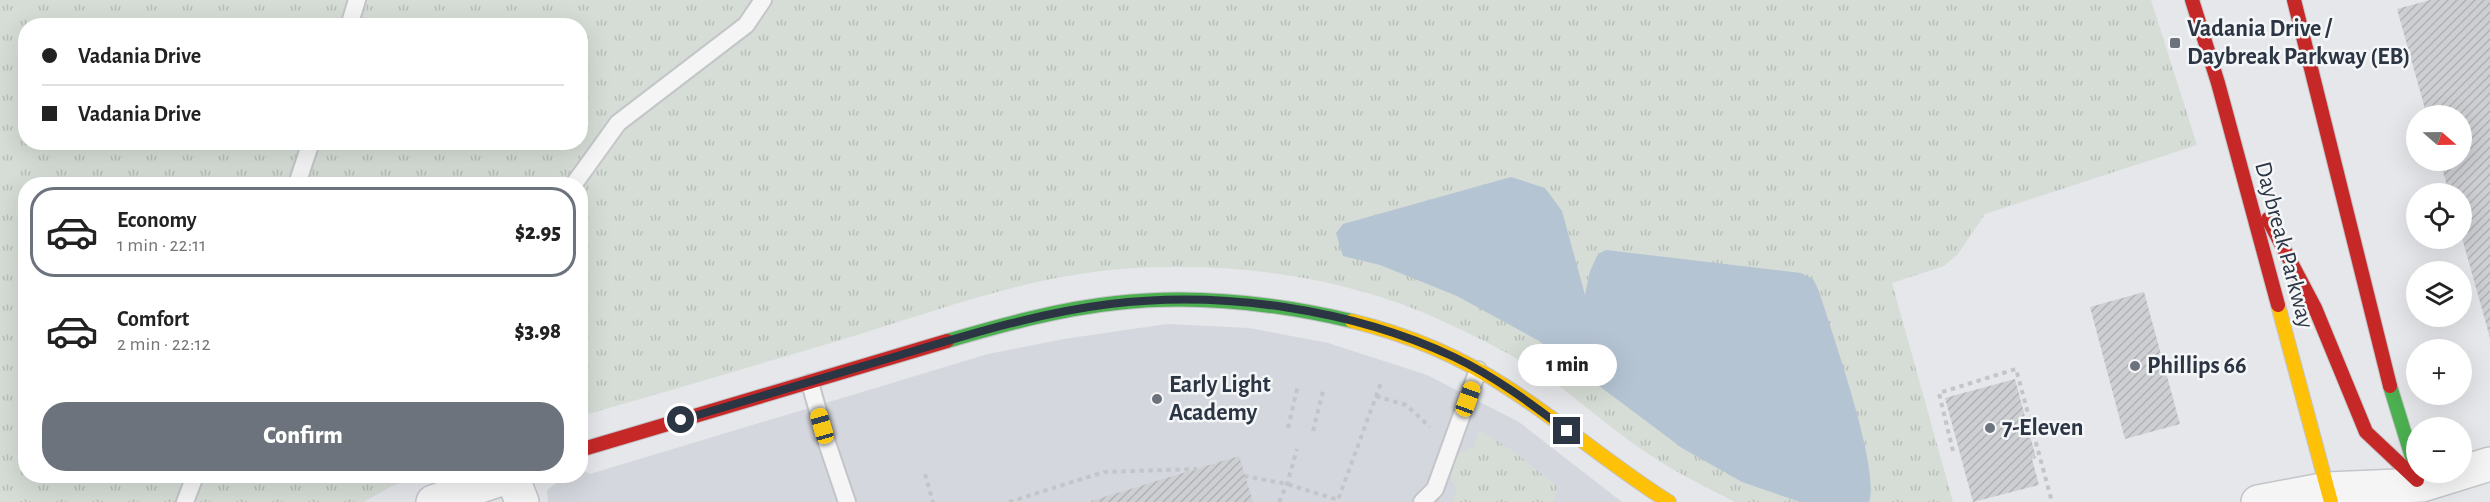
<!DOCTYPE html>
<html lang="en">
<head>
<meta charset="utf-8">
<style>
	:root { --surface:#fff; --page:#f2f2f2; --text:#222; --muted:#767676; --line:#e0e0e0; --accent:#6d737d }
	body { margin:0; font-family:"Alegreya Sans",sans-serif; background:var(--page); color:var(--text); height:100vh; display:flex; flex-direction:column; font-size:22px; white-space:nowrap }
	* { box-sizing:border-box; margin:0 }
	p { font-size:20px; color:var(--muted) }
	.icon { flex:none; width:33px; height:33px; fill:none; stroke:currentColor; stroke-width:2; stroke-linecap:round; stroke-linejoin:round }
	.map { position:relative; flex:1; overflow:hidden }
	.details { position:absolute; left:18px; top:177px; width:570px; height:306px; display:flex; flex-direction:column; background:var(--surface); border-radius:24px; box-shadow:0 6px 24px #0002 }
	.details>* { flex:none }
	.banner { position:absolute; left:18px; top:18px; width:570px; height:132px; border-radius:24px; box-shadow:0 6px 24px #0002; display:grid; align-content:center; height:132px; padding:0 24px; background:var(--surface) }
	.needle { width:39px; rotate:110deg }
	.buttons { position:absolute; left:2406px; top:105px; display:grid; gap:12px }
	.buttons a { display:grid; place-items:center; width:66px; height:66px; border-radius:50%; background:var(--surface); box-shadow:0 6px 24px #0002; font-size:30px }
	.end { position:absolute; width:27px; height:27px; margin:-14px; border:8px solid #2c3543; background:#fff; box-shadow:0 0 0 3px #fff }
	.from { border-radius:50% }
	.bubble { position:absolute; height:42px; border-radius:21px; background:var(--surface); box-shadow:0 6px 24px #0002; font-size:20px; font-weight:800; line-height:42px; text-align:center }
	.car { position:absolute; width:18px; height:36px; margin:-18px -9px; border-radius:8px; box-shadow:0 0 4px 2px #0007; background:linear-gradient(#f5c518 24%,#345 0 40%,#f5c518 0 76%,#345 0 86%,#f5c518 0) }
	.banner b { display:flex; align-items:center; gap:21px; height:57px; font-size:22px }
	.banner b+b { border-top:2px solid var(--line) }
	.banner i { width:15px; height:15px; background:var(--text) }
	ul { padding:10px 0 0; list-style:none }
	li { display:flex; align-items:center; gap:18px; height:90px; margin:0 12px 9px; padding:0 12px; border:3px solid transparent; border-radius:24px }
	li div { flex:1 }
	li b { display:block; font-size:22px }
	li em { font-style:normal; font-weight:800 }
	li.current { border-color:var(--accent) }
	li>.icon { width:54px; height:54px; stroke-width:1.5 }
	.cta { display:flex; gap:12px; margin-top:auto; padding:12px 24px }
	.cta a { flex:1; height:69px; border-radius:24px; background:var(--accent); color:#fff; font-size:24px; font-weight:800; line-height:69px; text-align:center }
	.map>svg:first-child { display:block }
</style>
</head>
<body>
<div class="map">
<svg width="2490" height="502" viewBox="0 0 2490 502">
	<defs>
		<pattern id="grass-tufts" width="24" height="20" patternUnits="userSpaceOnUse" patternTransform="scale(1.5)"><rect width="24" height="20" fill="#d6ddd6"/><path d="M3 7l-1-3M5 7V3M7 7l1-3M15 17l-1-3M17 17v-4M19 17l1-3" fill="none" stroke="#b8beb9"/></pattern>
		<pattern id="building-hatch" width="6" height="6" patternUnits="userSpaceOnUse" patternTransform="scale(1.5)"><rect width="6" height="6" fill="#cdcfd2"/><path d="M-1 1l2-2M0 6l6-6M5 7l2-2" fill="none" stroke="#b0b2b6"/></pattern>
	</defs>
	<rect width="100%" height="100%" fill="#e5e7ea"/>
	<path fill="#d4d7dd" d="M 1167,324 L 1249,328 L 1328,343 L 1427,375 L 1519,422 L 1622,502 L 548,502 L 547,490 L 566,476 L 580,476 L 581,470 L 590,474 L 988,354 L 1064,339 Z"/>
	<g fill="url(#grass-tufts)" fill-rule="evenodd">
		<path d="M 0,0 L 2151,0 L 2197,145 L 1985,214 L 1958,254 L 1944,266 L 1892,283 L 1953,502 L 1735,502 C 1701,485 1668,468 1638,447 C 1604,423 1573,395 1539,372 C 1507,352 1474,335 1440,320 C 1327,267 1173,254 1051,279 C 984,293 919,316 854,336 C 763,363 672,390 581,416 L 580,184 L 26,184 L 26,476 L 421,476 L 390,487 L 364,502 L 0,502 ZM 26,26 L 580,26 L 580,142 L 26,142 Z"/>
		<path d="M 1479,430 L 1512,450 L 1558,487 L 1553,502 L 1452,502 L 1457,489 C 1444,471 1453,452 1474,447 Z"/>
	</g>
	<path fill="#b5c4d3" d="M 1511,177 L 1545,188 L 1562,211 L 1585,295 L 1590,271 L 1598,254 L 1606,250 L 1801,273 L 1813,279 L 1819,291 C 1831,331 1881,469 1869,502 L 1800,502 L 1742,482 L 1682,448 L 1539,341 L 1457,296 L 1380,265 L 1343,256 L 1336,233 L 1343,224 Z"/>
	<g fill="url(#building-hatch)">
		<path d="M 2430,0 L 2490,0 L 2490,338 L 2462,238 L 2462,194 L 2449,194 L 2440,160 L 2462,160 L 2462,116 L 2427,116 L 2397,9 Z"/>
		<path d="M 2144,292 L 2180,424 L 2125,439 L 2090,307 Z"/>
		<path d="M 2015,379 L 2036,458 L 2032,459 L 2039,485 L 1973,502 L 1945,398 Z"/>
		<path d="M 1239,456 L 1253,502 L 1091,502 L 1091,501 Z"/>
	</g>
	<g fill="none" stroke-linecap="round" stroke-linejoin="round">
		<defs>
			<g id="lane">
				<path d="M 349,26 L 357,0"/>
				<path d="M 297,184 L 311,142"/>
				<path d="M 574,184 L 618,123 L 746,25 L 763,0"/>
				<path d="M 810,383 L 827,443 L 847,502"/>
				<path d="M 185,502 L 195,476"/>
				<path d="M 1422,502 L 1435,489 L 1478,370"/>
			</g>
			<g id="street">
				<path d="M 512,476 L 522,502"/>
				<path d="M 433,502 L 510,476"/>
				<path d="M 2258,502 L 2327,489 L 2422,485 L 2490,464"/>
			</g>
			<g id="fast">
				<path d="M 947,341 C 1002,325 1059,309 1116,303 C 1195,294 1275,303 1352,321"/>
				<path d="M 2390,386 L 2416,470"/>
			</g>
			<g id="slow">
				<path d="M 2278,305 L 2331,502"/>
				<path d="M 1352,321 C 1406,334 1461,357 1508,388 C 1563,423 1613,467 1669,502"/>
			</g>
			<g id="jam">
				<path d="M 2192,0 L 2218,83 L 2278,305"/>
				<path d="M 2294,0 L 2390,386"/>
				<path d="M 2268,219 L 2315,308 L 2366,432 L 2417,480"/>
				<path d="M 580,450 L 947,341"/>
			</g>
		</defs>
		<use href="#lane" stroke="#c3c5c8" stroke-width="20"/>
		<use href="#street" stroke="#c3c5c8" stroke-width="36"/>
		<use href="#fast" stroke="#c3c5c8" stroke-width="16"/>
		<use href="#slow" stroke="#c3c5c8" stroke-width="16"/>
		<use href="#jam" stroke="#c3c5c8" stroke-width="16"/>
		<g stroke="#c4c5ca" stroke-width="4" stroke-dasharray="4.5 4.5" stroke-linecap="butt">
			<path d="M 1376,396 L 1406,405 L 1430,427"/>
			<path d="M 1288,428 L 1298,385"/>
			<path d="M 1313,431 L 1323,391"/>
			<path d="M 1953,451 L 1939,393 L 2016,369 L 2052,502"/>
			<path d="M 925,474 L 933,502"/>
			<path d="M 1244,476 L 1287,484 L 1338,500 L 1382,380"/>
			<path d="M 1009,502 L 1104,472 L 1197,469"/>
			<path d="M 1279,502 L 1287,484 L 1297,449"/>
		</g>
		<use href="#lane" stroke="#f5f5f6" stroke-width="16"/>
		<use href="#street" stroke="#f5f5f6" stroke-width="33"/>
		<use href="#fast" stroke="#4caf50" stroke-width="14"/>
		<use href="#slow" stroke="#ffc107" stroke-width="14"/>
		<use href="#jam" stroke="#c62828" stroke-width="14"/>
	</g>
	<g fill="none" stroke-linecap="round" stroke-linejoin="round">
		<path stroke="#2c3543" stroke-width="8" d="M 681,420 C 753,399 825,378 897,356 C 967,335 1037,313 1110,304 C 1221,290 1352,309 1454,357 C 1494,376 1532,404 1567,431"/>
	</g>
	<g fill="#6d737d" stroke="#f4f6f8" stroke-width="2">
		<rect x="2169" y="37" width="12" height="12" rx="3"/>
		<circle cx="2135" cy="366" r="6"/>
		<circle cx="1157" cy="399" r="6"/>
		<circle cx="1990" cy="428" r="6"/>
	</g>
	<g text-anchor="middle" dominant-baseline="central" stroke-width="5" stroke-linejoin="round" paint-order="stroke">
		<g font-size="24" font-weight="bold" fill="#2c3543" stroke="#f4f6f8" text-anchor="start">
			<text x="2187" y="29">Vadania Drive /<tspan x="2187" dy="28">Daybreak Parkway (EB)</tspan></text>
			<text x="2147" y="366">Phillips 66</text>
			<text x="1169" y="385">Early Light<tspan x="1169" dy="28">Academy</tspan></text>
			<text x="2002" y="428">7-Eleven</text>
		</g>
		<g font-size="24" fill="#2c3543" stroke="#f4f6f8">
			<text transform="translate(2284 245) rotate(75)">Daybreak Parkway</text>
		</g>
	</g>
</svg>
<div class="buttons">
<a><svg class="needle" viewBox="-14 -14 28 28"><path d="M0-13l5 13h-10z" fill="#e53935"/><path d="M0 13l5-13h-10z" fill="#767676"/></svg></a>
<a><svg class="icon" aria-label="locate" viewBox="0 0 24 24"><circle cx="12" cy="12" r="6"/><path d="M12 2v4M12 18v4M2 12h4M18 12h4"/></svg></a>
<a><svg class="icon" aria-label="layers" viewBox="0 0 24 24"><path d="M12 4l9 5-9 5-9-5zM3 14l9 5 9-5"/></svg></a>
<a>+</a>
<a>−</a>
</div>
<i class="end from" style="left:681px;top:420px"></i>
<i class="end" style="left:1567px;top:431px"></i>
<div class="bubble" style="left:1518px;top:344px;width:99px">1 min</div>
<i class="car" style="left:1468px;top:399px;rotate:20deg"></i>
<i class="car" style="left:822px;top:426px;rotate:344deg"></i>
<div class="banner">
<b><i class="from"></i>Vadania Drive</b>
<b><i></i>Vadania Drive</b>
</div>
<section class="details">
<ul>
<li class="current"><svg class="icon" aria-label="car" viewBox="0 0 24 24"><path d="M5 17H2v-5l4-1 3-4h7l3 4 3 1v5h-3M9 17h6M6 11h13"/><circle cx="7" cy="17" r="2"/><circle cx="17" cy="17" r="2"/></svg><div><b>Economy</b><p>1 min · 22:11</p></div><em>$2.95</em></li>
<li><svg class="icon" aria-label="car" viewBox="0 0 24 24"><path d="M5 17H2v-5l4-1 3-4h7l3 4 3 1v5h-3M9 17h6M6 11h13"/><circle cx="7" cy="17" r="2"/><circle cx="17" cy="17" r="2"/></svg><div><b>Comfort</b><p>2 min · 22:12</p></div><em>$3.98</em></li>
</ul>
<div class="cta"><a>Confirm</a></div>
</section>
</div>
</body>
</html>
